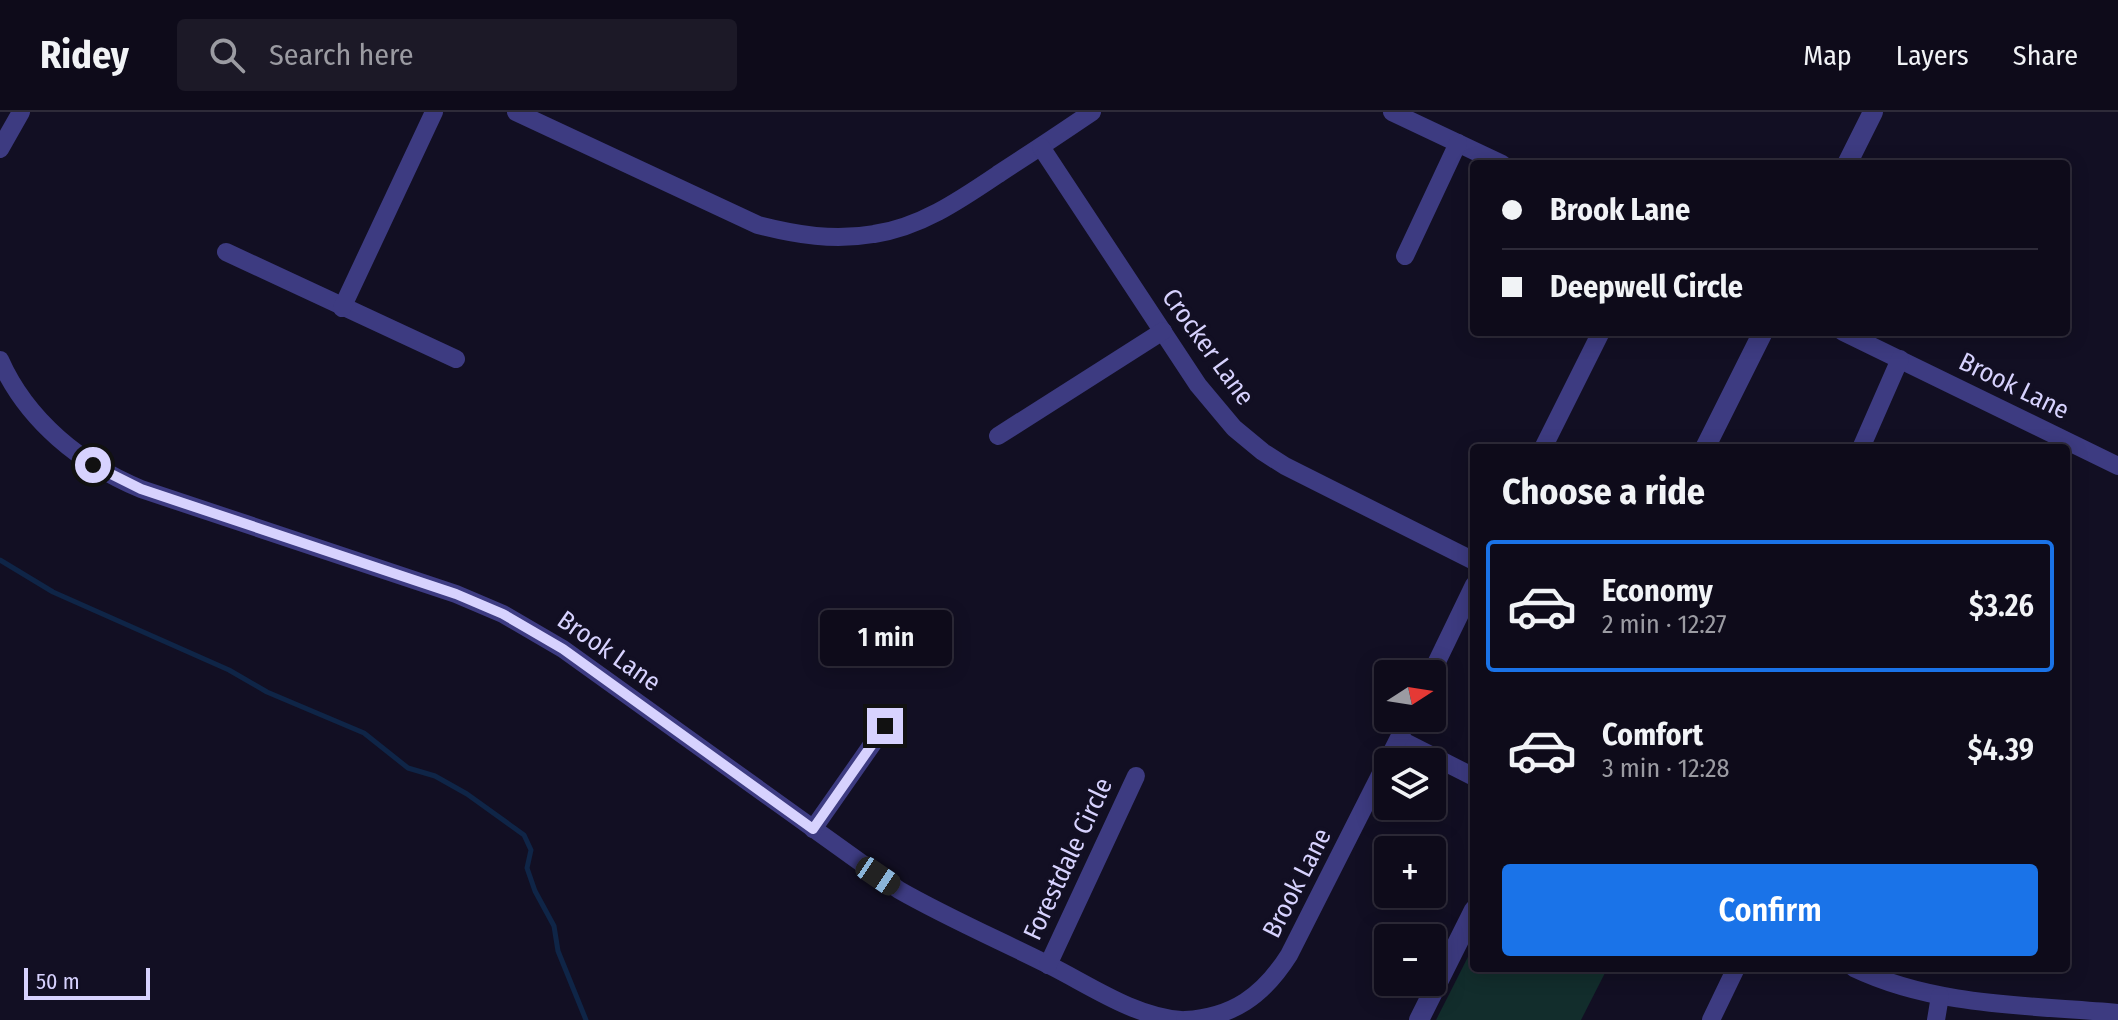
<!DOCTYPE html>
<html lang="en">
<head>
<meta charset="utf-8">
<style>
	:root { --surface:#0e0b1a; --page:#1c1927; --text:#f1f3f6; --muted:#9b9ba2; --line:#2e2b39; --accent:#1a73e8 }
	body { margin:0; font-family:"Fira Sans Condensed",sans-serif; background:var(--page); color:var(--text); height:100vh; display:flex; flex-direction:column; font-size:30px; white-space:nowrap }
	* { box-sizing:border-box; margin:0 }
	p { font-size:26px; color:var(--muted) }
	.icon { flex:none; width:44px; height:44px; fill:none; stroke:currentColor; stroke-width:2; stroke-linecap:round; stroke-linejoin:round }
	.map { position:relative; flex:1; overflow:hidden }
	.drawer { position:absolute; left:1470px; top:332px; width:600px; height:528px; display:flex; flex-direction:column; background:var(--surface); border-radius:8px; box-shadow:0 4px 20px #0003,0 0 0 2px var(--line) }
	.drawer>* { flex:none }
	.banner { position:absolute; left:1470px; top:48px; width:600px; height:176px; border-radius:8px; box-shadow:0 4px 20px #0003,0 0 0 2px var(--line); display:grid; align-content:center; height:176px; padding:0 32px; background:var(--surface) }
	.needle { width:52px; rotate:78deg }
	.fabs { position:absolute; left:1374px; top:548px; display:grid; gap:16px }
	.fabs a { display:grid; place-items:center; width:72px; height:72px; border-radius:8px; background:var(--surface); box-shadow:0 4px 20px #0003,0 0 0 2px var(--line); font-size:40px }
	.scale { position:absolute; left:24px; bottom:20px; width:126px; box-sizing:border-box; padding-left:8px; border:4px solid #d7d2fe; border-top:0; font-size:22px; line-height:28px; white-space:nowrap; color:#d7d2fe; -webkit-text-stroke:6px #120f23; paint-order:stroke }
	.end { position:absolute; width:36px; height:36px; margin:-18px; border:10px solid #d7d2fe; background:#111; box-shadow:0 0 0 4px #111 }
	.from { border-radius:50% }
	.bubble { position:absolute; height:56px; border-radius:8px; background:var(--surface); box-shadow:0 4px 20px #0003,0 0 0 2px var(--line); font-size:26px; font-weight:600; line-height:56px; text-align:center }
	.car { position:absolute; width:24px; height:48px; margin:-24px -12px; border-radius:10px; box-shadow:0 0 6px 2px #0007; background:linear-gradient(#222 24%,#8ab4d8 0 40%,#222 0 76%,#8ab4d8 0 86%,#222 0) }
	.banner b { display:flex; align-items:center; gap:28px; height:76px; font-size:30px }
	.banner b+b { border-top:2px solid var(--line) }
	.banner i { width:20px; height:20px; background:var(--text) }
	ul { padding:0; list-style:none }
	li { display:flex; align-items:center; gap:24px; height:132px; margin:0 16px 12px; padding:0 16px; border:4px solid transparent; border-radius:8px }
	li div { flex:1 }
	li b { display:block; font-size:30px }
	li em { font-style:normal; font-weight:600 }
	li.current { border-color:var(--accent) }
	li>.icon { width:72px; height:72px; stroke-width:1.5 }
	h2 { padding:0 32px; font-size:36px; line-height:96px }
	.button { display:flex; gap:16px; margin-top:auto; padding:16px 32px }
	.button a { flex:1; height:92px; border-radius:8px; background:var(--accent); color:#fff; font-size:32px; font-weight:600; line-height:92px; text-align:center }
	header { display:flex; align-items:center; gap:48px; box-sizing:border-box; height:112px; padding:0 40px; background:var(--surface); border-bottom:2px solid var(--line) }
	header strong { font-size:38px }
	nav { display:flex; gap:44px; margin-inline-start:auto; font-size:28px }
	.search { width:560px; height:72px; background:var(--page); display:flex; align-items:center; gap:20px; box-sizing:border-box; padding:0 28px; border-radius:8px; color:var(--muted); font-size:30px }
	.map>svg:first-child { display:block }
</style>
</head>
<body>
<header>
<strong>Ridey</strong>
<div class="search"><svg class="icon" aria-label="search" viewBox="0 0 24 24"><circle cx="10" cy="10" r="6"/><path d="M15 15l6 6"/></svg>Search here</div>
<nav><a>Map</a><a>Layers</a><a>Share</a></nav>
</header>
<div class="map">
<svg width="2118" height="908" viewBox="0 0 2118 908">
	<rect width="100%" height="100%" fill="#120f23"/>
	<path fill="#122d2c" d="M 1474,833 L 1474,856 L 1600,856 L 1606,859 L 1581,908 L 1436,908 Z"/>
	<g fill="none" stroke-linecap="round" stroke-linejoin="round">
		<path stroke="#0f2547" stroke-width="5" d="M 0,448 L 53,480 L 229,558 L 267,580 L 364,621 L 408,656 L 435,664 L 467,682 L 524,723 L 531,738 L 527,756 L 535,779 L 554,814 L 558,839 L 586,908"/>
		<g stroke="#3d3b81" stroke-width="18">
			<path d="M 516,0 L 758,113 C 797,123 834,129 874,122 C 921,115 960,88 1000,61 C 1031,41 1061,21 1092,0"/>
			<path d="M 1392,0 L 1502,52"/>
			<path d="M 1041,35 L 1198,273 L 1234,316 L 1263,340 L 1285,354 L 1474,449"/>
			<path d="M 0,37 L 21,0"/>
			<path d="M 226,140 L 456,247"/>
			<path d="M 1405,144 L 1458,31"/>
			<path d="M 342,196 L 434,0"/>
			<path d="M 1843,220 L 2118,354"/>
			<path d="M 0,248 C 27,309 81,352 141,377 L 456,482 L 503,502 L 563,537 L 899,778 C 948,806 999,828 1049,853 C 1091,874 1133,904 1181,908"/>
			<path d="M 998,324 L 1163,219"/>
			<path d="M 1543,336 L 1601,220"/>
			<path d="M 1861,336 L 1900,247"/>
			<path d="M 1431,562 L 1474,473"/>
			<path d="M 1399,627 L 1474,665"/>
			<path d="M 813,717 L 885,614"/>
			<path d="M 1048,853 L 1136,664"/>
			<path d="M 1854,856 C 1936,895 2029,893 2118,901"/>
			<path d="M 1185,908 C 1233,905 1263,884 1289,843 L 1409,606"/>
			<path d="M 1711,908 L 1736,856"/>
			<path d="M 1936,908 L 1940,884"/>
		</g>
		<g stroke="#3d3b81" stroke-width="20">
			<path d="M 1847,52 L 1873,0"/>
			<path d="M 1705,336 L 1763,220"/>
			<path d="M 1419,908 L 1474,798"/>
		</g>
	</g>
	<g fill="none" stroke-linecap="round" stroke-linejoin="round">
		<path stroke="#d7d2fe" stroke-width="10" d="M 93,353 L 141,377 L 456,482 L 503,502 L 563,537 L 813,717 L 885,614"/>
	</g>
	<g text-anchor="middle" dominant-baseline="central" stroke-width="8" stroke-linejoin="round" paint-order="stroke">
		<g font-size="26" fill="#d7d2fe" stroke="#120f23">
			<text transform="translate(1208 235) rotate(54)">Crocker Lane</text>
			<text transform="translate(2014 274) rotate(26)">Brook Lane</text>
			<text transform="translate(609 539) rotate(35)">Brook Lane</text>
			<text transform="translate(1068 747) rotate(-65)">Forestdale Circle</text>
			<text transform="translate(1297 771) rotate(-63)">Brook Lane</text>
		</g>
	</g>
</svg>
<div class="fabs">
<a><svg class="needle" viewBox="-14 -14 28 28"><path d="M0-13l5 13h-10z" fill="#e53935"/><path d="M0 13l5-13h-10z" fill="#9b9ba2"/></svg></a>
<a><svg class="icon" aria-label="layers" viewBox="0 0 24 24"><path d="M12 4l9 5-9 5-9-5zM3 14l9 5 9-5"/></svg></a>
<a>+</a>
<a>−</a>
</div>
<div class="scale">50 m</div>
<i class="end from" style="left:93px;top:353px"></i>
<i class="end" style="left:885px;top:614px"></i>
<div class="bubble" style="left:820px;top:498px;width:132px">1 min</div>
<i class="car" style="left:878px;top:764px;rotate:124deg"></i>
<div class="banner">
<b><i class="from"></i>Brook Lane</b>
<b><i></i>Deepwell Circle</b>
</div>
<section class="drawer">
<h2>Choose a ride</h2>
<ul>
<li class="current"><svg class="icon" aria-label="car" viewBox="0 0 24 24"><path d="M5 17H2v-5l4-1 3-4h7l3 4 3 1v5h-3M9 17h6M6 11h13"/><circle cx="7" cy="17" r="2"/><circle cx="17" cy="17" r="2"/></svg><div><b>Economy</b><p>2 min · 12:27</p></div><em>$3.26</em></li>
<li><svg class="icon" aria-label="car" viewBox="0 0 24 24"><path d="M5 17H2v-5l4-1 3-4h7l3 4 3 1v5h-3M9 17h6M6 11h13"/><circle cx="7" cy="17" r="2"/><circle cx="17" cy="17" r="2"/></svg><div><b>Comfort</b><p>3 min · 12:28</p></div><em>$4.39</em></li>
</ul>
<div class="button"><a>Confirm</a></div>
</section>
</div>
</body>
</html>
